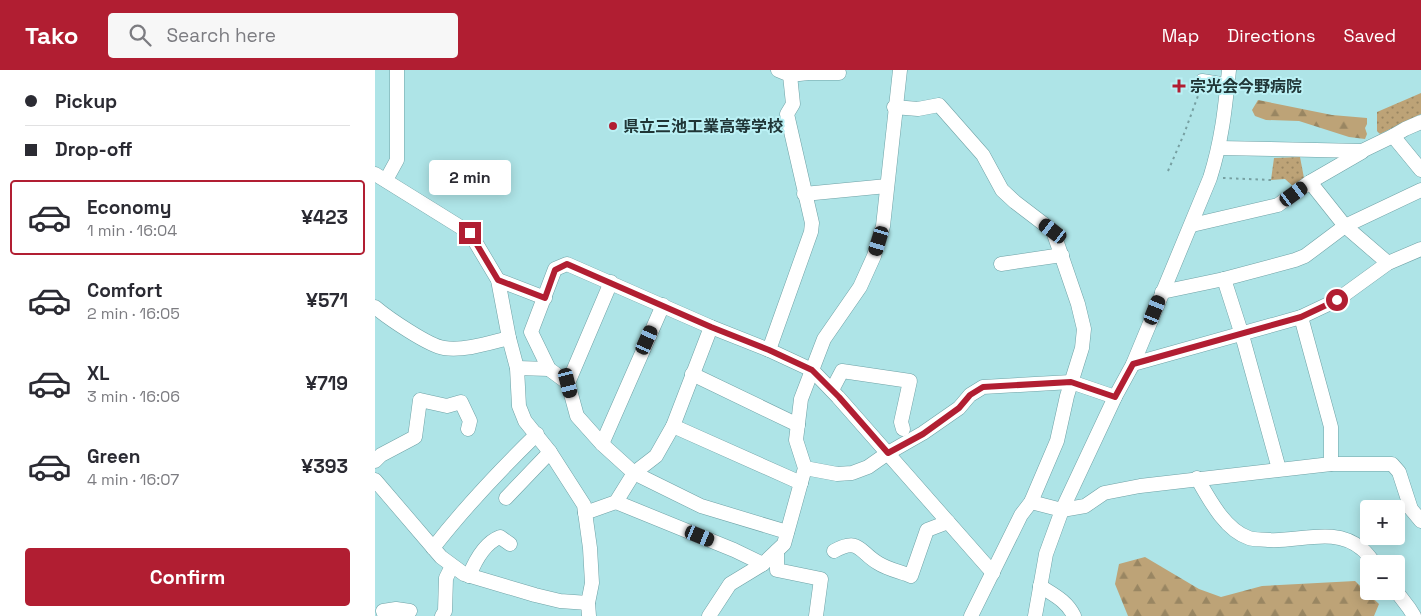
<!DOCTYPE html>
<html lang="en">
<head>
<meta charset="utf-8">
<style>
	:root { --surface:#fff; --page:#f7f7f7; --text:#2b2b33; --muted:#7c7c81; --line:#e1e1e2; --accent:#b11e32 }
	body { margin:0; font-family:"Space Grotesk","Noto Sans JP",sans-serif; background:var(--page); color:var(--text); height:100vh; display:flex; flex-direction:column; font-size:19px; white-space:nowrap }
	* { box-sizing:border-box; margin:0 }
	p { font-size:16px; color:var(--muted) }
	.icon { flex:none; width:28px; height:28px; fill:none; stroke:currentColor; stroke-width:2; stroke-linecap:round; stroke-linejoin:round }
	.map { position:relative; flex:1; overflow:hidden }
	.sheet { display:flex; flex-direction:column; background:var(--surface); width:375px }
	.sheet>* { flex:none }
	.hud { display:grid; align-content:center; height:110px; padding:0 25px; background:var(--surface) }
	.controls { position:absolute; left:985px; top:430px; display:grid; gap:10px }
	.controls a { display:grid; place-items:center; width:45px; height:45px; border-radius:5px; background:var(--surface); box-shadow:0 2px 12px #0003; font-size:25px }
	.end { position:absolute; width:22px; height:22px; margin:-11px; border:6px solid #b11e32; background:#fff; box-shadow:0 0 0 2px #fff }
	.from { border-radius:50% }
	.bubble { position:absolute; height:35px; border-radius:5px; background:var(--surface); box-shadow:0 2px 12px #0003; font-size:16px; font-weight:700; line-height:35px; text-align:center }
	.car { position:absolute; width:15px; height:30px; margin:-15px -8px; border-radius:6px; box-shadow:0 0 4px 1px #0007; background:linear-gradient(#222 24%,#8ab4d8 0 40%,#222 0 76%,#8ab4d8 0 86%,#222 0) }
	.hud b { display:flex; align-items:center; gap:18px; height:48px; font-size:19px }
	.hud b+b { border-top:1px solid var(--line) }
	.hud i { width:12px; height:12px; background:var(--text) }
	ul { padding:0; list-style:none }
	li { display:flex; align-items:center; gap:15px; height:75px; margin:0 10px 8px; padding:0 15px; border:2px solid transparent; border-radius:5px }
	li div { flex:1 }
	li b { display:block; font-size:19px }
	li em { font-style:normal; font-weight:700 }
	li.active { border-color:var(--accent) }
	li>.icon { width:45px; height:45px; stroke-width:1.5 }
	.primary-button { display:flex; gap:10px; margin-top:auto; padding:10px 25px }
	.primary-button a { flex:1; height:58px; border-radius:5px; background:var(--accent); color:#fff; font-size:20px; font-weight:700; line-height:58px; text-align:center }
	header { display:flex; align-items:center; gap:30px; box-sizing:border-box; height:70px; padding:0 25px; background:var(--accent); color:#fff }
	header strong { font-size:24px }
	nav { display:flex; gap:28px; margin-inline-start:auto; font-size:18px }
	.search { width:350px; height:45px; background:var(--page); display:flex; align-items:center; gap:12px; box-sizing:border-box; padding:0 18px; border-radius:5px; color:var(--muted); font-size:19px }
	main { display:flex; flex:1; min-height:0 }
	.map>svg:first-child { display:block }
</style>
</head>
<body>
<header>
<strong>Tako</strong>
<div class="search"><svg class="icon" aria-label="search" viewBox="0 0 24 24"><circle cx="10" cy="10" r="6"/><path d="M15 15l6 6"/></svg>Search here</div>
<nav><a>Map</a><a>Directions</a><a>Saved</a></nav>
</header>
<main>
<section class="sheet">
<div class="hud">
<b><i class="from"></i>Pickup</b>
<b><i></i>Drop-off</b>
</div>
<ul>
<li class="active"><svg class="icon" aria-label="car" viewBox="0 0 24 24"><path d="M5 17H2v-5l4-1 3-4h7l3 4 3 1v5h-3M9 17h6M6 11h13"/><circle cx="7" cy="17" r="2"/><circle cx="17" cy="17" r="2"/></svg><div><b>Economy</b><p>1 min · 16:04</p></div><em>¥423</em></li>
<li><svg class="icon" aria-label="car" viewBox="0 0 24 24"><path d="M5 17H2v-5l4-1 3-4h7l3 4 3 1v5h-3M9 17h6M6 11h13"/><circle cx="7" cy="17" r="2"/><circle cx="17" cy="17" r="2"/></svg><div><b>Comfort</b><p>2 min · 16:05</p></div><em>¥571</em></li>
<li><svg class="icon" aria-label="car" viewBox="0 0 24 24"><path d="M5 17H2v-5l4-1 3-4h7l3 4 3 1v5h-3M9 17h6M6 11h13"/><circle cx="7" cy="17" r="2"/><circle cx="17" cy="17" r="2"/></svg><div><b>XL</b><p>3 min · 16:06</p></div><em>¥719</em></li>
<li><svg class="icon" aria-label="car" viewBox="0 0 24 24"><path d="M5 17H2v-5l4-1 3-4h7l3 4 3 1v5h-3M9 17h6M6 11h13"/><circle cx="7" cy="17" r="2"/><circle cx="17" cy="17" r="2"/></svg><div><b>Green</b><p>4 min · 16:07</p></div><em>¥393</em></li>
</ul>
<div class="primary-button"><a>Confirm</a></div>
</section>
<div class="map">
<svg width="1046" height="546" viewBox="0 0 1046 546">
	<defs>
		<pattern id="green-dots" width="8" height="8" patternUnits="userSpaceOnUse" patternTransform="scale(1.25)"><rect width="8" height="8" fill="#bda377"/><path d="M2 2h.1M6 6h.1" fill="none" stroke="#998662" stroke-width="1.8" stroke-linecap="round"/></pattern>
		<pattern id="forest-firs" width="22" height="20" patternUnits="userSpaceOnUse" patternTransform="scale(1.25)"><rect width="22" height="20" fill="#bda377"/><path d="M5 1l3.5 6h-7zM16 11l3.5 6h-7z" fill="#998662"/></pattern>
	</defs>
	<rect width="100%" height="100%" fill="#aee4e7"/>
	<g fill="url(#green-dots)">
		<path d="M 1046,23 L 1046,44 L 1005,64 L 1002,61 L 1002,42 Z"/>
		<path d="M 925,87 L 929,108 L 919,117 L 910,109 L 896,110 L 899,88 Z"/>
	</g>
	<g fill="url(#forest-firs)">
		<path d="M 883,30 L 957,45 L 992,48 L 992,54 L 990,58 L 992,64 L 990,69 L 974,67 L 924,51 L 891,50 L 880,46 L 877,40 Z"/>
		<path d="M 770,487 L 824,519 L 846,527 L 887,516 L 980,511 L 1004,534 L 999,546 L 753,546 L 740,514 L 744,494 Z"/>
	</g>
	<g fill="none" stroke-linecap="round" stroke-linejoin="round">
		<defs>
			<g id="minor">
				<path d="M 415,5 L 433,3 L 464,3"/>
				<path d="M 827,11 L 852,15"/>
				<path d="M 519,37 L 543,39 L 564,35 L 608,85 L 627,120 L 640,132 L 678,161 L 703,234 L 709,259 L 707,278 L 692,326 L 682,371 L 656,432 L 646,445 L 596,546"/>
				<path d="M 1018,66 L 1030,59 L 1046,52"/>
				<path d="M 844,78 L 987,81 L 1018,66 L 1046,100"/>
				<path d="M 0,104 L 95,163 L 123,210 L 134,268 L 142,298 L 144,336 L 150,351 L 175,382 L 209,435 L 215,478 L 217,513 L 213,533 L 214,546"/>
				<path d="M 11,110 L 22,90 L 22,0"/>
				<path d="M 935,112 L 970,156 L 1013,193"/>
				<path d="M 429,124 L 512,116"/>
				<path d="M 817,155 L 903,135 L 935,112 L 987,82"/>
				<path d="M 626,194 L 687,185"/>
				<path d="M 849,209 L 867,265 L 904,399"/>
				<path d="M 123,210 L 170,228"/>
				<path d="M 236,212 L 193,313 L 202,346 L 227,374 L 259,403 L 326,436 L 412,462"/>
				<path d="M 787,222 L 849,209 L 920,190 L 930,186 L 970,156 L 1046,120"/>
				<path d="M 0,237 C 13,248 54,276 69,278 C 90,281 114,273 134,268"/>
				<path d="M 926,247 L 956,357 L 956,394"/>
				<path d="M 394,280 L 436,162 L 437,153 L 412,44 L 418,34 L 415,5 L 403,0"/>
				<path d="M 758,294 L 926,247 L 962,230 L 1013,193 L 1046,179"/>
				<path d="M 142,298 L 174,299"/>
				<path d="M 317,304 L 423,355"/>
				<path d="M 193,313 L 174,299 L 156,262 L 180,199 L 192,194 L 336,257 L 394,280 L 437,300 L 463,327 L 618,503"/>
				<path d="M 457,320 L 467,301 L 535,311 L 526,352 L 528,359"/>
				<path d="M 298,356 L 426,413"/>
				<path d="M 227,374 L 288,235"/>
				<path d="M 0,391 L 6,385 L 40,367 L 45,330 L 72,336 L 86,332 L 95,351 L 93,359"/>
				<path d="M 430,398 L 462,404 L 477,403 L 493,397 L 513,383 L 548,363 L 584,338 L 595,325 L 608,317 L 696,312 L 740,327"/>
				<path d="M 822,408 C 834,429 850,460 874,468 C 880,470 888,469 894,470 C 925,472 960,456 987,479 C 992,483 996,489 1000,494"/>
				<path d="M 0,410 L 66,487 L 89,504 L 160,525 L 185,531 L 213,533"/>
				<path d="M 131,428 L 175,382"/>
				<path d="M 241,432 L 359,480 L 388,494"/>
				<path d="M 656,432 L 687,440 L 710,436 L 729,423 L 765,416 L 956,394 L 1017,394 L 1024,402 L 1036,439 L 1046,451"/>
				<path d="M 210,443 L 241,432 L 259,403 L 281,386 L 298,356 L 336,257"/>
				<path d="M 58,478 C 90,437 125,400 162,364"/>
				<path d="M 402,481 L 402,500 L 446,509 L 441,546"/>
				<path d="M 459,481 C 485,467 484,482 503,493 C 512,499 526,502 536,506 L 552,460 L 573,452"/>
				<path d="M 94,506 C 100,491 109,473 125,467 L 135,474"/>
				<path d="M 665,516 C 679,525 692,531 699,546"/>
				<path d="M 1021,521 L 1034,538 L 1039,546"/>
				<path d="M 10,546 L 8,541 L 21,539 L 35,541"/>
				<path d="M 67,546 L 70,541 L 71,508 L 77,496"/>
				<path d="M 334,546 L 355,514 L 388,494 L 409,474 L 430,398 L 421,370 L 426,329 L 449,269 L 485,217 L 499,186 L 508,156 L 525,0"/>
				<path d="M 660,546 L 671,484 L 687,440 L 740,327 L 758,294 L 835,108 C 847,70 850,39 854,0"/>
			</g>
		</defs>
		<use href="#minor" stroke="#6fa2a6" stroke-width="15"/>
		<g stroke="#77a0a2" stroke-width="2" stroke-dasharray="2.5 4" stroke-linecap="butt">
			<path d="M 793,101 L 809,64 L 824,23"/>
			<path d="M 848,108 L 896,110"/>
		</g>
		<use href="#minor" stroke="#fff" stroke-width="14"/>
	</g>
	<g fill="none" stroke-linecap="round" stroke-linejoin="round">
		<path stroke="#b11e32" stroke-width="6" d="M 95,163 L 123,210 L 170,228 L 180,200 L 192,194 L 336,257 L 394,280 L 437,300 L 464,327 L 513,383 L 548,364 L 584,338 L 595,325 L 608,317 L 696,312 L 740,327 L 758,294 L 926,247 L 962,230"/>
	</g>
	<g fill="#b11e32" stroke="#bbf1f5" stroke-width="2">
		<path d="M801.5 8.5h5v5h5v5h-5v5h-5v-5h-5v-5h5z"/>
		<circle cx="238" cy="56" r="5"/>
	</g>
	<g text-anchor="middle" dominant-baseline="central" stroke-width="4" stroke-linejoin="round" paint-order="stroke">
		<g font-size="16" font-weight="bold" fill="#203536" stroke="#bbf1f5" text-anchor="start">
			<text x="815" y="16">宗光会今野病院</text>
			<text x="248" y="56">県立三池工業高等学校</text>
		</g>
	</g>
</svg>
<div class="controls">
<a>+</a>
<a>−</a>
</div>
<i class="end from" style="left:962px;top:230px"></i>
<i class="end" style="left:95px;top:163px"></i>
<div class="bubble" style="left:54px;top:90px;width:82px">2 min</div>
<i class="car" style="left:919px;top:124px;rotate:54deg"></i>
<i class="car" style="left:678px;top:161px;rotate:307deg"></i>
<i class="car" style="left:504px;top:171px;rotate:197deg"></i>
<i class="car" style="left:780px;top:240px;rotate:22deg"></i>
<i class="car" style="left:272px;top:270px;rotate:24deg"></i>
<i class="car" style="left:193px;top:313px;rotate:166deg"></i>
<i class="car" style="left:325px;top:466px;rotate:112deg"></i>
</div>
</main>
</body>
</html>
